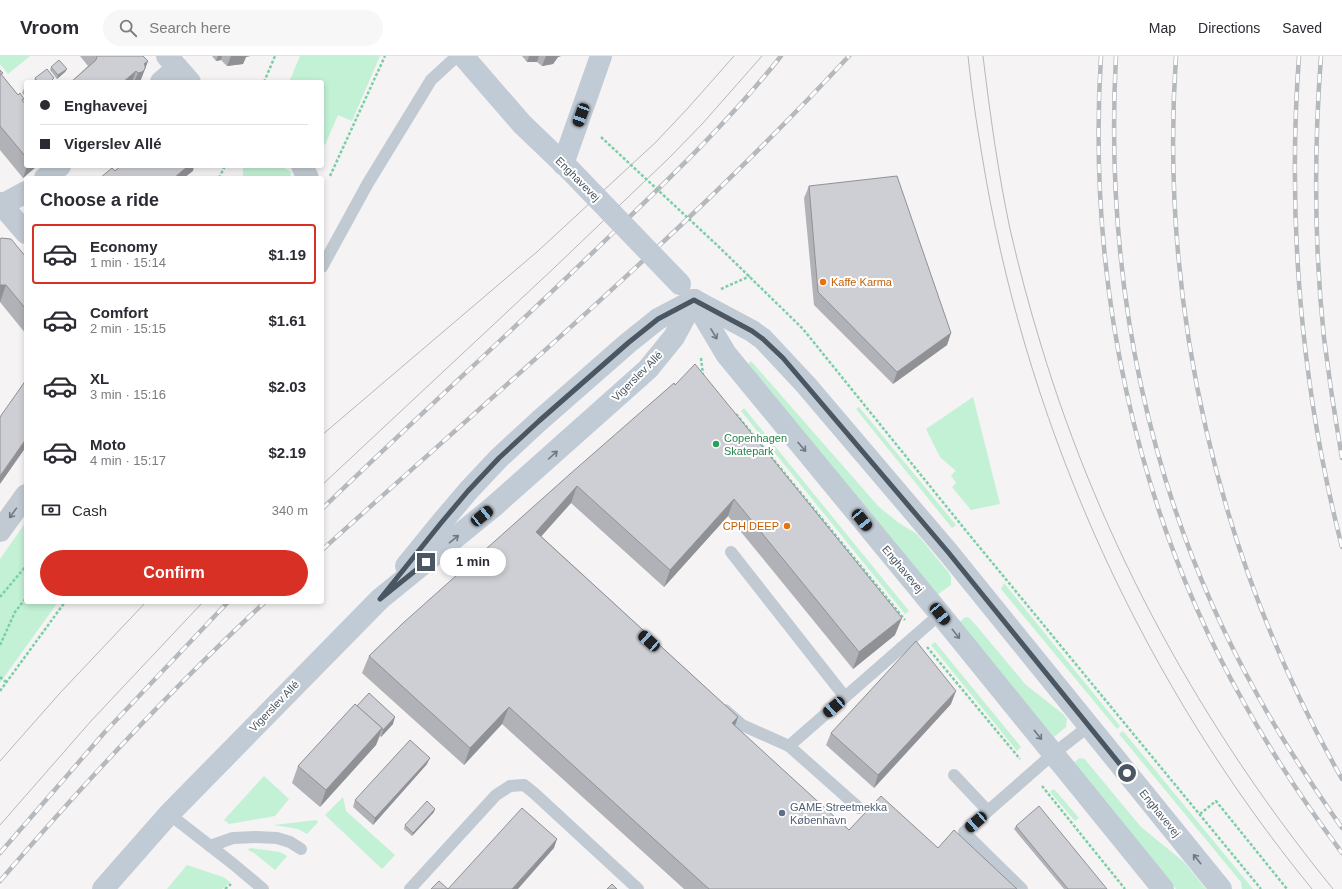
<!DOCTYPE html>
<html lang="en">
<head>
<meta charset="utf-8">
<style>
	:root { --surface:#fff; --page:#f7f7f7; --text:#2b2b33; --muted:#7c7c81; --line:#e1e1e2; --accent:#d93025 }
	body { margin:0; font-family:Arial,sans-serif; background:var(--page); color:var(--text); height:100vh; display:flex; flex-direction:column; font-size:15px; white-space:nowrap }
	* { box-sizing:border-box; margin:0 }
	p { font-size:13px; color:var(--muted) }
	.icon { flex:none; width:22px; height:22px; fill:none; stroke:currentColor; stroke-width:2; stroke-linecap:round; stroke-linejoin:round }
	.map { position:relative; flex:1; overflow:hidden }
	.drawer { position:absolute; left:24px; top:120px; width:300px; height:428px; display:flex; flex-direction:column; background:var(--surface); border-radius:4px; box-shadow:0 2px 6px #0003 }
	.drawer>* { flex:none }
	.banner { position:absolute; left:24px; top:24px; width:300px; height:88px; border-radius:4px; box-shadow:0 2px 6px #0003; display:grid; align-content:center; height:88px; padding:0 16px; background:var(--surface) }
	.end { position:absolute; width:18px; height:18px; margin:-9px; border:5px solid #4a5661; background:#fff; box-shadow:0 0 0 2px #fff }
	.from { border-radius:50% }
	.bubble { position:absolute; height:28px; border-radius:14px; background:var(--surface); box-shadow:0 2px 6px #0003; font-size:13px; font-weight:600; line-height:28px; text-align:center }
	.car { position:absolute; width:12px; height:24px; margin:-12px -6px; border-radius:5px; box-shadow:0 0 3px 1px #0007; background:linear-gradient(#222 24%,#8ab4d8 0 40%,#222 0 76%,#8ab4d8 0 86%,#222 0) }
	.banner b { display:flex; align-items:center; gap:14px; height:38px; font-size:15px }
	.banner b+b { border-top:1px solid var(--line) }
	.banner i { width:10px; height:10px; background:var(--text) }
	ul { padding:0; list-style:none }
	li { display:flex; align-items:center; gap:12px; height:60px; margin:0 8px 6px; padding:0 8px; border:2px solid transparent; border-radius:4px }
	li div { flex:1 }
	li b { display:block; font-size:15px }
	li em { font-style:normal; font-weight:600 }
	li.selected { border-color:var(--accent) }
	li>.icon { width:36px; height:36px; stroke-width:1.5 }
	h2 { padding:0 16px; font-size:18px; line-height:48px }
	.pay { display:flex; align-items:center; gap:10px; height:44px; padding:0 16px; font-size:15px }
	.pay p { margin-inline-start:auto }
	.primary-button { display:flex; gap:8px; margin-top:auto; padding:8px 16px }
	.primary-button a { flex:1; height:46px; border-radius:24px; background:var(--accent); color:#fff; font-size:16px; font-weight:600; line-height:46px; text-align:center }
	header { display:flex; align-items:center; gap:24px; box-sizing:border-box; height:56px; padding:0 20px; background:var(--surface); border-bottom:1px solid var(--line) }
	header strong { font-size:19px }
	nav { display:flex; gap:22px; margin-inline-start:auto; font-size:14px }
	.search { width:280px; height:36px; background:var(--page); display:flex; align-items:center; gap:10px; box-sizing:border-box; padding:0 14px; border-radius:22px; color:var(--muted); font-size:15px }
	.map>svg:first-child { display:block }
</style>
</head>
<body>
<header>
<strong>Vroom</strong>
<div class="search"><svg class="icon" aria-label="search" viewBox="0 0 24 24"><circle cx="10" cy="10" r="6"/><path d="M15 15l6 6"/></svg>Search here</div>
<nav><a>Map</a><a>Directions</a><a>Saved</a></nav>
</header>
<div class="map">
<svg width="1342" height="833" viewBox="0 0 1342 833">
	<rect width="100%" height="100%" fill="#f5f3f3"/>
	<g fill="#c3f1d5">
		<path d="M 0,0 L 30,0 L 8,18 L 0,8 Z"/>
		<path d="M 300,0 L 380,0 L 352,65 L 338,59 L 325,89 L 322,87 L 322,26 L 294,26 L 290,24 Z"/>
		<path d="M 243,110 L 281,110 L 291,116 L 290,122 L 244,122 L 243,121 Z"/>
		<path d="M 751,305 L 879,451 L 899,467 L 917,478 L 949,517 L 951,521 L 951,529 L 937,539 L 748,308 Z"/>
		<path d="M 973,341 L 1000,448 L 971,454 L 952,431 L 956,427 L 951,419 L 956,415 L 940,401 L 926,373 Z"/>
		<path d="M 859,351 L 956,469 L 952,472 L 856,353 Z"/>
		<path d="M 744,352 L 909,555 L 905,558 L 741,355 Z"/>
		<path d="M 26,466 L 26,546 L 58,546 L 0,627 L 0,503 Z"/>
		<path d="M 1004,527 L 1120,670 L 1117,673 L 1001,533 Z"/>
		<path d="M 968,561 L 975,568 L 1026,629 L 1063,658 L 1067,663 L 1066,671 L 1054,681 L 959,567 L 964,562 Z"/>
		<path d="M 935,586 L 1021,691 L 1017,695 L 931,589 Z"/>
		<path d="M 1123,675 L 1253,833 L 1242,833 L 1241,826 L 1119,678 Z"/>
		<path d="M 1080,702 L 1085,703 L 1087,706 L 1141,771 L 1184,806 L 1206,833 L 1176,833 L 1073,707 Z"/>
		<path d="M 264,720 L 289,743 L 275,760 L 229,768 L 224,764 Z"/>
		<path d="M 1054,733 L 1079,762 L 1075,765 L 1050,736 L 1051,735 Z"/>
		<path d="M 343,741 L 346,755 L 395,799 L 382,813 L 325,759 Z"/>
		<path d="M 316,764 L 318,766 L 307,778 L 298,773 L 274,769 Z"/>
		<path d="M 250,792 L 280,796 L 287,800 L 275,814 L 254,797 L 248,794 Z"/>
		<path d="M 187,809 L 223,821 L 230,826 L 222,833 L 167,833 Z"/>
	</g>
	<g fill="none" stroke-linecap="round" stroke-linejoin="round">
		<g stroke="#7ad0a6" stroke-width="2.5" stroke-dasharray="3 2" stroke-linecap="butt">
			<path d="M 264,26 L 275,0"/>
			<path d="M 330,120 L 385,0"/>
			<path d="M 219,122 L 225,110"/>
			<path d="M 718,190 L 803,273 L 967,476 L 1261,833"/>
			<path d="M 721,233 L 750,220"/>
			<path d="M 701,302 L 703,319"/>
			<path d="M 736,358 L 905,564"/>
			<path d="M 0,541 L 26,510"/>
			<path d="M 0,589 L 15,556 L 26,542"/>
			<path d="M 927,591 L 1020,703"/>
			<path d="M 0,621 L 6,626"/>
			<path d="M 0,635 L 65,546"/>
			<path d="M 1042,730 L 1125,833"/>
			<path d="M 1200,758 L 1216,745 L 1287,833"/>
			<path d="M 225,833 L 231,828"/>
		</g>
		<g stroke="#c1cad2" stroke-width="12">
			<path d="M 322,211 L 368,127 L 431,24 L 457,0"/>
			<path d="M 731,496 L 845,641"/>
			<path d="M 725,654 L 742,669 L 789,690 L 859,752"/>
			<path d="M 789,690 L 940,558"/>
			<path d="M 954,719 L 988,755"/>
			<path d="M 169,758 L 232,807 L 263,833"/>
			<path d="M 210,790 L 233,782 L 256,781 L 277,782 L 290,786 L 301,793"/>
			<path d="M 410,833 L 496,739 L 510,730 L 524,729 L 534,737 L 638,833"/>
			<path d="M 1022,833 L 964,776 L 1053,698 L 1089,670"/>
		</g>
		<g stroke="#c1cad2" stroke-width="22">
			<path d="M 167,0 L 190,26"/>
			<path d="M 161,26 L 177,12"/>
			<path d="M 302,110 L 308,122"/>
			<path d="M 45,122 L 60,110"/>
			<path d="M 0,147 L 26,177"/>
			<path d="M 0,150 L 26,136"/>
			<path d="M 0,475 L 26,439"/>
		</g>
		<g stroke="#c1cbd6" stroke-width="22">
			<path d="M 463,0 L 522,68 L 570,114"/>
			<path d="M 563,108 L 601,0"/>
			<path d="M 694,244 L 752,275 L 763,283 L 806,329 L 948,496 L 1221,833"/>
			<path d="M 694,244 L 726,298 L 940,558 L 1163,833"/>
			<path d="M 406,510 L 441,467 L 468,435 L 499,402 L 539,365 L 628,287 L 658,263 L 694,244"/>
			<path d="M 103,833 L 169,758 L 380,543 L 493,451 L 648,313 L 674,281 L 694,244"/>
		</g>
		<g stroke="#b5b8bd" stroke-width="1">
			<path d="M 968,0 C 972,41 979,82 986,123 C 1032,382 1145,629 1312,833"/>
			<path d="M 983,0 C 990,58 998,116 1010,173 C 1019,212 1029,250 1041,289 C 1101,488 1202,672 1333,833"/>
			<path d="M 322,379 L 538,195 L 656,86 L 688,52 L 734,0"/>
			<path d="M 322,429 L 554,212 L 670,101 L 703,67 L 762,0"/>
			<path d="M 0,705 L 60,637 L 146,546"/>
			<path d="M 0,769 L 91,665 L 203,546"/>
		</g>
		<defs>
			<g id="rail">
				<path d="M 1101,0 C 1087,222 1134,452 1244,647 C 1273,699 1306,749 1342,797"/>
				<path d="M 1116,0 C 1104,224 1148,444 1258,640 C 1283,686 1312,729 1342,772"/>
				<path d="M 1176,0 C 1159,250 1218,505 1342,723"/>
				<path d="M 1299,0 C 1287,164 1301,332 1342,491"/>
				<path d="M 1321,0 C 1314,94 1314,188 1324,282 C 1329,322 1335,362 1342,402"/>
				<path d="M 322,453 C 420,358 521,267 618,172 C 675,117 732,62 781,0"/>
				<path d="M 322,494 C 500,333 686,176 849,0"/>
				<path d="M 0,797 L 104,677 L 228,546"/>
				<path d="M 0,825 C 84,727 171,633 265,546"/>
			</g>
		</defs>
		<use href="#rail" stroke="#b5b8bd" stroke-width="4.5"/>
		<use href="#rail" stroke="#fff" stroke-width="3" stroke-dasharray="9" stroke-linecap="butt"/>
		<path stroke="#7ad0a6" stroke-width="2.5" stroke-dasharray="3 2" stroke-linecap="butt" d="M 601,81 L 718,190"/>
		<path stroke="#c1cbd6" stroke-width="22" d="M 570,114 L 680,228"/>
	</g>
	<g fill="#b0b2b7">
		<path d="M 80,0 L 143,0 L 148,5 L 140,26 L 71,26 L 88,10 Z"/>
		<path d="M 212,0 L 250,0 L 246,1 L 243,8 L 227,10 L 221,4 L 216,5 Z"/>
		<path d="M 522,0 L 561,0 L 558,1 L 553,8 L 542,10 L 537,6 L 527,6 Z"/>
		<path d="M 51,11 L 67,13 L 65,16 L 57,23 L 50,14 Z"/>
		<path d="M 0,14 L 2,20 L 18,39 L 24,43 L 23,45 L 26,49 L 26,110 L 37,110 L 23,122 L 0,94 Z"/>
		<path d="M 35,22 L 53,26 L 34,26 L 34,25 Z"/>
		<path d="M 26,31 L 26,41 L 22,37 L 24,33 Z"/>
		<path d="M 809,130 L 951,277 L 947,289 L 893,328 L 814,249 L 804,142 Z"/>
		<path d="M 0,183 L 26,201 L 26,278 L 0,246 Z"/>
		<path d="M 674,327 L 895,579 L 853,613 L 728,460 L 664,531 L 571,447 L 541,480 L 738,661 L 735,670 L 849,774 L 938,792 L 1017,833 L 684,833 L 502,668 L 464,709 L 362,617 L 369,600 Z"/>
		<path d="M 951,648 L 874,732 L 826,689 L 831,677 Z"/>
		<path d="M 357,650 L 393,668 L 381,681 L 380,680 L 376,689 L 320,751 L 292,727 L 298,710 Z"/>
		<path d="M 427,708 L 373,769 L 353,751 L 355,744 Z"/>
		<path d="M 434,756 L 412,780 L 404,773 L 405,769 Z"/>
		<path d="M 1016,770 L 1107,833 L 1064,833 L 1014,773 Z"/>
	</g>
	<g fill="#909195">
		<path d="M 218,0 L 222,0 L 221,4 L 216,5 Z"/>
		<path d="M 231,0 L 250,0 L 246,1 L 243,8 L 227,10 Z"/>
		<path d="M 529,0 L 539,0 L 537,6 L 527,6 Z"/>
		<path d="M 546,0 L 561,0 L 558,1 L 553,8 L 542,10 Z"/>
		<path d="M 148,5 L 140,26 L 134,26 L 138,17 L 144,8 Z"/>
		<path d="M 67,13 L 65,16 L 57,23 L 58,19 Z"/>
		<path d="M 136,15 L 132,26 L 123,26 Z"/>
		<path d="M 27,110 L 37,110 L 23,122 Z"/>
		<path d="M 188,110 L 194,110 L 193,115 L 184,122 L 174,122 Z"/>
		<path d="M 0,229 L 6,229 L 0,246 Z"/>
		<path d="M 951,277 L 947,289 L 893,328 L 897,316 Z"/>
		<path d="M 26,383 L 26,391 L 0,428 L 0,420 Z"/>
		<path d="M 577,430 L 571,447 L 530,493 L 536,476 Z"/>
		<path d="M 734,443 L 728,460 L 664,531 L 670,514 Z"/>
		<path d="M 902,562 L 895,579 L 853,613 L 859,596 Z"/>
		<path d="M 956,635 L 951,648 L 874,732 L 878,719 Z"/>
		<path d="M 509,651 L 502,668 L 464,709 L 470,692 Z"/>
		<path d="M 395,661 L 393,668 L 381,681 L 383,674 Z"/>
		<path d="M 738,661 L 732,678 L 732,667 Z"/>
		<path d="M 382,672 L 376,689 L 320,751 L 326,734 Z"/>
		<path d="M 430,702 L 427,708 L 373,769 L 375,762 Z"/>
		<path d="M 435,753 L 434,756 L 412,780 L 413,777 Z"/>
		<path d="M 557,783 L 554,792 L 518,833 L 512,833 Z"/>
	</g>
	<g fill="#cdcfd5" stroke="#909195">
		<path d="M 97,0 L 143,0 L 148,5 L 144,8 L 145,9 L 145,13 L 142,16 L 138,17 L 136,15 L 123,26 L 71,26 L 96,4 Z"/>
		<path d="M 59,4 L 67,13 L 58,19 L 51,11 Z"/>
		<path d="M 47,13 L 54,22 L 50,26 L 38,26 L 35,22 Z"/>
		<path d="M 0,14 L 3,17 L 1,18 L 18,39 L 20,37 L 24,43 L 22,44 L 26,49 L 26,101 L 0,70 Z"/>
		<path d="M 26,31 L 26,36 L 24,33 Z"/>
		<path d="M 121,110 L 188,110 L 174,122 L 100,122 L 112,112 L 115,115 Z"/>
		<path d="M 897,120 L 951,277 L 897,316 L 818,236 L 809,130 Z"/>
		<path d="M 1,182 L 11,183 L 26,201 L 26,253 L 6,229 L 0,229 L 0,183 Z"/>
		<path d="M 695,308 L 902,562 L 859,596 L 734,443 L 670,514 L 577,430 L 536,476 L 738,661 L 732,667 L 849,774 L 881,740 L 938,792 L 954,774 L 1017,833 L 709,833 L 509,651 L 470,692 L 369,600 L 402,568 L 570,418 L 674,327 L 675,329 Z"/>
		<path d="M 26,324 L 26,383 L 0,420 L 0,361 Z"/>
		<path d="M 916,585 L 956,635 L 878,719 L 831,677 Z"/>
		<path d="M 369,637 L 395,661 L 383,674 L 382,673 L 382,672 L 357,650 Z"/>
		<path d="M 355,648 L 382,672 L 326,734 L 298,710 Z"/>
		<path d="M 410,684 L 430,702 L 375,762 L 355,744 Z"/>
		<path d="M 427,745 L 435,753 L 413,777 L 405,769 Z"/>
		<path d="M 1039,750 L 1107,833 L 1068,833 L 1016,770 Z"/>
		<path d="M 522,752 L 557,783 L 512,833 L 431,833 L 439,825 L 448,833 Z"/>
		<path d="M 612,828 L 617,833 L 607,833 Z"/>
	</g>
	<defs><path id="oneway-shaft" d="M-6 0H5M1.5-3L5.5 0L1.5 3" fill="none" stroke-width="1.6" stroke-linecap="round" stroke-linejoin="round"/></defs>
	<g stroke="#6e7984">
		<use href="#oneway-shaft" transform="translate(714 278) rotate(59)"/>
		<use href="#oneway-shaft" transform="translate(802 391) rotate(50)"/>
		<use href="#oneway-shaft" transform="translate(553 399) rotate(-42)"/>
		<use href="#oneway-shaft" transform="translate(454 483) rotate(-39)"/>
		<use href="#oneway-shaft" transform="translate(956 578) rotate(51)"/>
		<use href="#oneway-shaft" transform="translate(1038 679) rotate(51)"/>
		<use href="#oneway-shaft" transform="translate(1197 803) rotate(-129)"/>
	</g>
	<use stroke="#6e7983" href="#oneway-shaft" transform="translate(13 457) rotate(126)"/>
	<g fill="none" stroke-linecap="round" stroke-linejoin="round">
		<path stroke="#4a5661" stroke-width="5" d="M 426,506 L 380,543 L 441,467 L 468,435 L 499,402 L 539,365 L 628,287 L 658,263 L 694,244 L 752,275 L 763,283 L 783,302 L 948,496 L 1127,717"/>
	</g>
	<g fill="#e8710a" stroke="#fff" stroke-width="1.5">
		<circle cx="823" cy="226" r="4"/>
		<circle cx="787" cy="470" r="4"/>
	</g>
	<circle fill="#2e9e5b" stroke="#fff" stroke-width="1.5" cx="716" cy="388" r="4"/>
	<circle fill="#5c6f8a" stroke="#fff" stroke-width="1.5" cx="782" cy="757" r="4"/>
	<g text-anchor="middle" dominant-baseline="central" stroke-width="4" stroke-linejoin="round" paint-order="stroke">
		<g font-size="11" fill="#4a5661" stroke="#fff">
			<text transform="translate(578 123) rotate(45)">Enghavevej</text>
			<text transform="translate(637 320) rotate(-45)">Vigerslev Allé</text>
			<text transform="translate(903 513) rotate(50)">Enghavevej</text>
			<text transform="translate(274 650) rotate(-46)">Vigerslev Allé</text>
			<text transform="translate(1160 757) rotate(51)">Enghavevej</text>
		</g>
		<g font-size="11" fill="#c56008" stroke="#fff" text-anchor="start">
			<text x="831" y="226">Kaffe Karma</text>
			<text x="779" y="470" text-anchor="end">CPH DEEP</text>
		</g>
		<g font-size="11" fill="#27864d" stroke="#fff" text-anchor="start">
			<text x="724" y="382">Copenhagen<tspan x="724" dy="13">Skatepark</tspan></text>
		</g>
		<g font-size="11" fill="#4e5e75" stroke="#fff" text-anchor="start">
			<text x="790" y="751">GAME Streetmekka<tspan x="790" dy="13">København</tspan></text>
		</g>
	</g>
</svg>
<i class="end from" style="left:1127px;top:717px"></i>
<i class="end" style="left:426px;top:506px"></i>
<div class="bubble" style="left:440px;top:492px;width:66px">1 min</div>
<i class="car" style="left:581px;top:59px;rotate:200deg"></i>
<i class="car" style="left:482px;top:460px;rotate:51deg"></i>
<i class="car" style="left:862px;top:464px;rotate:141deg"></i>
<i class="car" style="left:940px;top:558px;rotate:141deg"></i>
<i class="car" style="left:649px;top:585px;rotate:312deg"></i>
<i class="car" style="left:834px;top:651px;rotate:229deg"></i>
<i class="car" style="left:976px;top:766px;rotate:229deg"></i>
<div class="banner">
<b><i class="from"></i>Enghavevej</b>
<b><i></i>Vigerslev Allé</b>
</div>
<section class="drawer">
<h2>Choose a ride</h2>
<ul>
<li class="selected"><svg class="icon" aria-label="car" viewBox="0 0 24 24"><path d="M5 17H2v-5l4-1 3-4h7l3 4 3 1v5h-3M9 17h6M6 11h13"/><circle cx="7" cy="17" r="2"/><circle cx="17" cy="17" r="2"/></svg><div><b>Economy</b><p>1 min · 15:14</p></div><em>$1.19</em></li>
<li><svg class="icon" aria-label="car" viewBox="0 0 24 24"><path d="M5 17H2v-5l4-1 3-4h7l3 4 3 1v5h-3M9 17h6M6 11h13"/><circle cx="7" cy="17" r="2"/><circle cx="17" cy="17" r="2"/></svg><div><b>Comfort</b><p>2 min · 15:15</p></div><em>$1.61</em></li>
<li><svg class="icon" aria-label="car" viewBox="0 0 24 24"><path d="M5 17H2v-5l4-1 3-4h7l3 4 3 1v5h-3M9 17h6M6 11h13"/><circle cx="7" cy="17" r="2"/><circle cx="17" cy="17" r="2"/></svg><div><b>XL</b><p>3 min · 15:16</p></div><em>$2.03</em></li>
<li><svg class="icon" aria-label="car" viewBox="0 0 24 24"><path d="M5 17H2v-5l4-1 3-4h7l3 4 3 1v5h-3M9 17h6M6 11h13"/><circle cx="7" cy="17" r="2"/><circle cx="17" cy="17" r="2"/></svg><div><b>Moto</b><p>4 min · 15:17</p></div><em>$2.19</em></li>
</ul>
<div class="pay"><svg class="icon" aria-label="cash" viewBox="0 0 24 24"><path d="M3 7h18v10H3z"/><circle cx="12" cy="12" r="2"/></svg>Cash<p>340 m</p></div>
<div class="primary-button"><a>Confirm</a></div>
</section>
</div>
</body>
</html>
